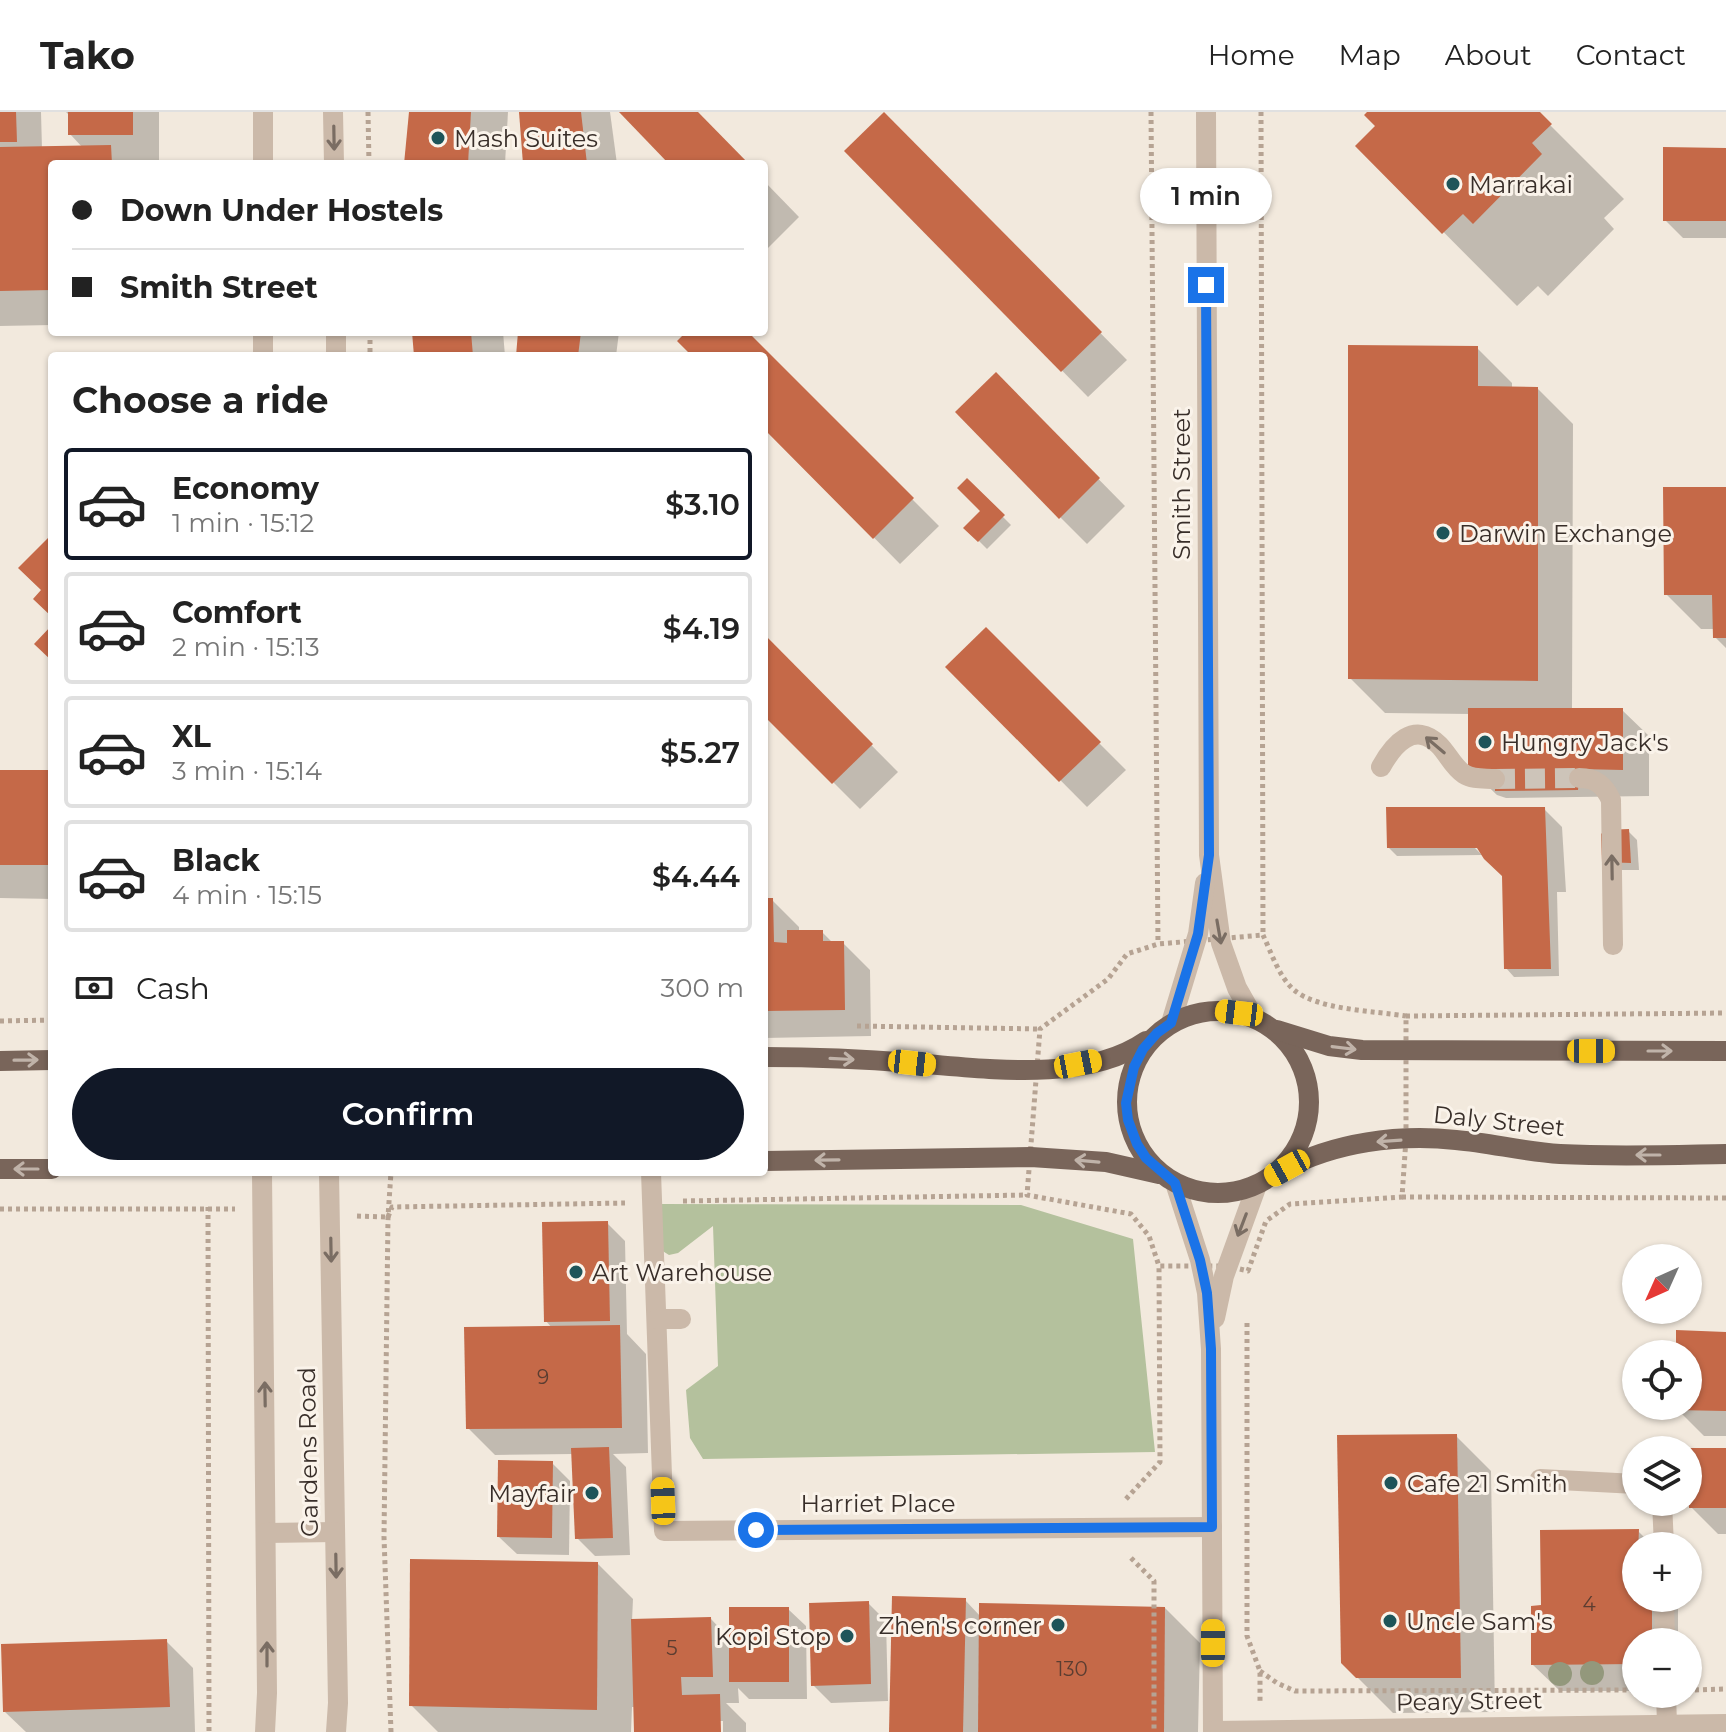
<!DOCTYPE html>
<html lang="en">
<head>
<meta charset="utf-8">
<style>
	:root { --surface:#fff; --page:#f2f2f2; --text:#222; --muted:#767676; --line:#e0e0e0; --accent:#111827 }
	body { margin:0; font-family:Montserrat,sans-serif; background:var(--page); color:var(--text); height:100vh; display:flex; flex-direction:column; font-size:30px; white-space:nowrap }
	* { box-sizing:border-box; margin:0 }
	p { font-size:26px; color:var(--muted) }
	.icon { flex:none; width:44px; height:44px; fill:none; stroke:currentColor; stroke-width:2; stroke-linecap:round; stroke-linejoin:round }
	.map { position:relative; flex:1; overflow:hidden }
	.details { position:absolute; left:48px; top:240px; width:720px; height:824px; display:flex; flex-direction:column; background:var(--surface); border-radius:8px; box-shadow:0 2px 6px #0004 }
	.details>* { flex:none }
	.guide { position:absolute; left:48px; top:48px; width:720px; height:176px; border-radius:8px; box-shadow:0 2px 6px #0004; display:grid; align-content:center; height:176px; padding:0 24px; background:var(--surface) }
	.needle { width:52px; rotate:225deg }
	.tools { position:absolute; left:1622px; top:1132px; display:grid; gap:16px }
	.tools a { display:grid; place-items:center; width:80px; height:80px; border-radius:50%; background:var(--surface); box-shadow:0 2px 6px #0004; font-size:40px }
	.end { position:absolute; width:36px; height:36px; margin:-18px; border:10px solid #1a73e8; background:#fff; box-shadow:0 0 0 4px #fff }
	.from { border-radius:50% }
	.bubble { position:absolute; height:56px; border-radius:28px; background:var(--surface); box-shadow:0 2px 6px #0004; font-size:26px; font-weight:600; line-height:56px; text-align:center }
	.car { position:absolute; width:24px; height:48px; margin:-24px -12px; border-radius:10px; box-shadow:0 0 6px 2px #0007; background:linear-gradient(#f5c518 24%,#345 0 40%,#f5c518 0 76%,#345 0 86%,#f5c518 0) }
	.guide b { display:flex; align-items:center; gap:28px; height:76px; font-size:30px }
	.guide b+b { border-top:2px solid var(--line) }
	.guide i { width:20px; height:20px; background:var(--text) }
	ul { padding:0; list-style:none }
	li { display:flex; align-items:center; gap:24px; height:112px; margin:0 16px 12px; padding:0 8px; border:4px solid var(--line); border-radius:8px }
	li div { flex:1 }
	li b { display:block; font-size:30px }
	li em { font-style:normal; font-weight:600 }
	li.active { border-color:var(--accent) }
	li>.icon { width:72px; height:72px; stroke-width:1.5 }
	h2 { padding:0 24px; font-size:36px; line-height:96px }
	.pay { display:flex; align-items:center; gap:20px; height:88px; padding:0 24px; font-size:30px }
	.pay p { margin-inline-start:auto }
	.cta { display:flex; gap:16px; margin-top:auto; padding:16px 24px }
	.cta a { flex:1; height:92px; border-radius:48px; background:var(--accent); color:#fff; font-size:32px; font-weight:600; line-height:92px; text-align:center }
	header { display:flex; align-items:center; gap:48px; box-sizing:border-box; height:112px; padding:0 40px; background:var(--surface); border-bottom:2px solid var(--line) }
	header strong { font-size:38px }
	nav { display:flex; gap:44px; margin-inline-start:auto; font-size:28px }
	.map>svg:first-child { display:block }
</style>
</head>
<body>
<header>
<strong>Tako</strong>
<nav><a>Home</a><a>Map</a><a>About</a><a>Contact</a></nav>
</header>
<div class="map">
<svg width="1726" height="1620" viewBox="0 0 1726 1620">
	<rect width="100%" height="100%" fill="#f2e9dd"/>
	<path fill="#b4c19d" d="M 659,1092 L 1021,1093 L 1133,1127 L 1155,1340 L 703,1347 L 690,1326 L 686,1278 L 718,1254 L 713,1114 L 678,1141 L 669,1143 L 661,1138 Z"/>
	<g fill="#0003">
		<path d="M 0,0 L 41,0 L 42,37 L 83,36 L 70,22 L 70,4 L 66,0 L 159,0 L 159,49 L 124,49 L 127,52 L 52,52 L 52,213 L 0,214 Z"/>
		<path d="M 411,0 L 508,0 L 505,52 L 406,52 Z"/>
		<path d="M 521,0 L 610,0 L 617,52 L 525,52 Z"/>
		<path d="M 1370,0 L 1537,0 L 1624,87 L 1604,106 L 1614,117 L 1548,184 L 1538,174 L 1517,194 L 1358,34 L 1378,14 Z"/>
		<path d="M 884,2 L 1127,248 L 1088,285 L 846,39 Z"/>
		<path d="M 1726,38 L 1726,126 L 1683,126 L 1665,108 Z"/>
		<path d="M 764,69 L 799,105 L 764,140 Z"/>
		<path d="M 414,220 L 503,220 L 505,244 L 416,244 Z"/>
		<path d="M 520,220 L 619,220 L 616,244 L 518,244 Z"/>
		<path d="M 689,220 L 745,220 L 939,414 L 900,452 L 764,314 L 764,244 L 694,244 Z"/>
		<path d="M 1477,236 L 1512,271 L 1512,276 L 1538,277 L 1573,312 L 1572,598 L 1622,598 L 1649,624 L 1649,684 L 1506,686 L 1497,683 L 1470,657 L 1470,602 L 1385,601 L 1350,566 Z"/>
		<path d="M 996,263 L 1125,394 L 1087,432 L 1060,405 Z"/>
		<path d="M 967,369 L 1011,413 L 987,437 L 966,416 L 983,399 Z"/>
		<path d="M 1726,377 L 1726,536 L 1715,525 L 1715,517 L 1701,517 L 1666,482 Z"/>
		<path d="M 986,518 L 1126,658 L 1087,695 L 948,555 Z"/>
		<path d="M 764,525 L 898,660 L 860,697 L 764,601 Z"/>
		<path d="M 0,660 L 52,660 L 52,787 L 0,786 Z"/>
		<path d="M 1544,697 L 1562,715 L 1566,780 L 1557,780 L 1559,864 L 1514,865 L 1506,856 L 1504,764 L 1479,734 L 1473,734 L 1482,743 L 1397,744 L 1389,736 Z"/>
		<path d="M 1628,719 L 1637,728 L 1639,758 L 1613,758 Z"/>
		<path d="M 764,788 L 772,788 L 799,815 L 799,820 L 822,820 L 833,831 L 843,831 L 870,858 L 871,924 L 764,926 Z"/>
		<path d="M 607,1111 L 625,1129 L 627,1222 L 646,1242 L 648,1341 L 613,1342 L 626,1355 L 630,1443 L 595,1444 L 577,1426 L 573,1342 L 495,1343 L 468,1316 L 552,1216 L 546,1209 Z"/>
		<path d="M 1726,1222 L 1726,1324 L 1704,1324 L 1677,1297 L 1677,1294 L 1688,1294 L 1688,1242 L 1678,1242 Z"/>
		<path d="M 1456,1324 L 1491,1359 L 1495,1600 L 1393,1601 L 1357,1565 Z"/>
		<path d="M 1726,1338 L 1726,1422 L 1718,1422 L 1691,1395 Z"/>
		<path d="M 552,1351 L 570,1369 L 569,1443 L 517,1442 L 499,1425 Z"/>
		<path d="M 1638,1419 L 1653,1434 L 1636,1434 L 1636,1486 L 1678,1486 L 1678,1530 L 1636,1530 L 1636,1579 L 1560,1579 L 1533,1553 L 1543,1495 Z"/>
		<path d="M 598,1452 L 633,1487 L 632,1509 L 711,1507 L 731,1528 L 788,1497 L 806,1514 L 807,1587 L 749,1587 L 738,1576 L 739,1591 L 726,1591 L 746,1611 L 746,1620 L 723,1620 L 723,1609 L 719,1609 L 719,1620 L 636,1620 L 635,1595 L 632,1595 L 631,1620 L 438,1620 L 411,1593 Z"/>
		<path d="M 965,1488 L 981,1505 L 1165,1496 L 1200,1531 L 1198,1620 L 891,1620 Z"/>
		<path d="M 868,1491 L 886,1509 L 888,1589 L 831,1591 L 813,1573 Z"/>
		<path d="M 166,1529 L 193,1556 L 195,1620 L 26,1620 L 5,1600 Z"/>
	</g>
	<g fill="#c56948">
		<path d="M 0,0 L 16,0 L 17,30 L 0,30 Z"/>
		<rect x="68" y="0" width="65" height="23"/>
		<path d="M 409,0 L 471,0 L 468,52 L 404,52 Z"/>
		<path d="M 519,0 L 581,0 L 587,52 L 523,52 Z"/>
		<path d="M 619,0 L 698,0 L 749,52 L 669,52 Z"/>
		<path d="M 884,0 L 1102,220 L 1061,260 L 844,39 Z"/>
		<path d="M 1367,0 L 1540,0 L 1552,12 L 1532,31 L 1542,42 L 1473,112 L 1463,102 L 1442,122 L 1355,34 L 1375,14 L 1364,3 Z"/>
		<path d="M 111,33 L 112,52 L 52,52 L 52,178 L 0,179 L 0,35 Z"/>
		<path d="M 1663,35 L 1726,36 L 1726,109 L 1663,109 Z"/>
		<path d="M 412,220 L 471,220 L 473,244 L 414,244 Z"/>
		<path d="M 518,220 L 581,220 L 578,244 L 516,244 Z"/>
		<path d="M 686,220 L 748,220 L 914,386 L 873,427 L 764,317 L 764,244 L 692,244 L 677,229 Z"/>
		<path d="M 1348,233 L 1478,234 L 1478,274 L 1538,275 L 1538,569 L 1348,567 Z"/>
		<path d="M 996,260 L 1100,366 L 1059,407 L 955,300 Z"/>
		<path d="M 967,366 L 1005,403 L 978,430 L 963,416 L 980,399 L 957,376 Z"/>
		<path d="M 1663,375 L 1726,375 L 1726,526 L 1713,526 L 1712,483 L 1664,483 Z"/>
		<path d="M 52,422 L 52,505 L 33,487 L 41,478 L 18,456 Z"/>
		<path d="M 52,513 L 52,549 L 34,532 Z"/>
		<path d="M 986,515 L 1101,630 L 1059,670 L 945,555 Z"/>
		<path d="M 764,522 L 873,632 L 832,672 L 764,604 Z"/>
		<path d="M 1468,596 L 1623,596 L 1623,658 L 1580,657 L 1578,678 L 1495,679 L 1495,657 L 1468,658 Z"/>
		<rect x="0" y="658" width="52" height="95"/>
		<path d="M 1386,695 L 1545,695 L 1551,857 L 1504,857 L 1502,764 L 1484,747 L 1477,736 L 1387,736 Z"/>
		<path d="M 1629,717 L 1631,751 L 1602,750 L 1601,722 L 1605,718 Z"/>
		<path d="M 764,786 L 773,786 L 774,830 L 787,831 L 787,818 L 823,818 L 823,829 L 844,829 L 845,898 L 764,899 Z"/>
		<path d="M 608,1109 L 610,1209 L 544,1210 L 542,1110 Z"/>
		<path d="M 620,1213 L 622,1316 L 466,1317 L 464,1215 Z"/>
		<path d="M 1676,1218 L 1726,1220 L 1726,1299 L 1675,1298 L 1675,1294 L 1688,1294 L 1688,1242 L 1676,1242 Z"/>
		<path d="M 1457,1322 L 1461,1566 L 1356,1566 L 1341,1551 L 1337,1323 Z"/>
		<path d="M 609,1335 L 613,1426 L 575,1427 L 571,1336 Z"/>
		<path d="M 1688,1336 L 1726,1336 L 1726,1396 L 1689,1396 Z"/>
		<path d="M 498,1348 L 553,1349 L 552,1426 L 497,1425 Z"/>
		<path d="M 1639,1417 L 1636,1486 L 1652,1486 L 1652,1530 L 1636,1530 L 1636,1552 L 1531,1553 L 1531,1494 L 1541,1493 L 1540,1418 Z"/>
		<path d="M 410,1447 L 598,1450 L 597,1598 L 409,1594 Z"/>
		<path d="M 892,1484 L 966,1486 L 963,1620 L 889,1620 Z"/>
		<path d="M 869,1489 L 871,1572 L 811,1574 L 809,1491 Z"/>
		<path d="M 979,1491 L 1165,1495 L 1164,1620 L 978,1620 Z"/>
		<rect x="729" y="1495" width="60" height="75"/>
		<path d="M 711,1505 L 713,1565 L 681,1565 L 682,1583 L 720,1582 L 721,1620 L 634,1620 L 631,1507 Z"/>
		<path d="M 167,1527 L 170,1595 L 3,1600 L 1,1532 Z"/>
	</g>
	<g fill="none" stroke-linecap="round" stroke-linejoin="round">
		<path stroke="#cdc4b9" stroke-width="20" stroke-dasharray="20 10" stroke-linecap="butt" d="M 1495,667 L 1579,666"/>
		<g stroke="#b6a393" stroke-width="5" stroke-dasharray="4 4" stroke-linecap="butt">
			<path d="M 368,0 L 369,52"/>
			<path d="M 1151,0 L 1158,832"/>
			<path d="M 1261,0 L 1263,823"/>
			<path d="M 370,220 L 370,244"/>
			<path d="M 1263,823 C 1271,840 1279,865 1294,878 C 1318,898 1375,899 1406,904 L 1406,1027 L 1402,1085 L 1290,1092 L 1266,1109 L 1248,1159 L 1228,1154 L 1159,1154 L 1149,1124 L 1131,1102 L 1027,1083 L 1040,917 L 1108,867 L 1127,842 L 1158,832 Z"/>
			<path d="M 1406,904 L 1726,901"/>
			<path d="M 0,909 L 52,908"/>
			<path d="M 857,914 L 1040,917"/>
			<path d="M 1402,1085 L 1726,1086"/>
			<path d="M 683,1089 L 1027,1083"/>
			<path d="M 208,1095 L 209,1620"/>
			<path d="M 0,1097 L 235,1097"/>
			<path d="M 357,1104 L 388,1105"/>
			<path d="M 388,1105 L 392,1095 L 625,1091"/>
			<path d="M 1247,1211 L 1247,1524 L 1260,1559 L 1260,1591"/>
			<path d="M 1126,1387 L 1160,1350 L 1159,1154"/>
			<path d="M 1131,1446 L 1154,1469 L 1154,1620"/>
			<path d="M 1260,1559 L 1277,1571 L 1295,1579 L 1636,1578"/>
			<path d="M 1695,1578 L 1726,1577"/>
			<path d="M 391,1620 L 384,1425 L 388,1105 L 391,1060"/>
		</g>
		<g stroke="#cbb9a9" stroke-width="20">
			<path d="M 333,0 L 334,52"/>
			<path d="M 1206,0 L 1209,743 L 1221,831 L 1237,876 L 1254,906"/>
			<path d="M 263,52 L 263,0"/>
			<path d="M 336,220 L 336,244"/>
			<path d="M 263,244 L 263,220"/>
			<path d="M 1381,655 C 1393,633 1414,608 1439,633 C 1448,642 1453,655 1464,662 C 1473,668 1485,666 1495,667"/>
			<path d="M 1579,666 C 1596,666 1604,673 1611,688 L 1613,833"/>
			<path d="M 1171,911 L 1198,822 L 1205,771"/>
			<path d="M 262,1060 L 267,1581 L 265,1620"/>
			<path d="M 329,1060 L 338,1591 L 336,1620"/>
			<path d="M 651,1060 L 664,1419 L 1212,1415"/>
			<path d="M 1175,1071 L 1200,1148 L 1207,1181 L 1211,1237 L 1213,1620"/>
			<path d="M 1215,1206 L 1224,1164 L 1257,1073"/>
			<path d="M 657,1207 L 681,1207"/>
			<path d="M 1540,1367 L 1636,1372"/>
			<path d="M 1662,1390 L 1664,1434"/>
			<path d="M 266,1421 L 335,1420"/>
			<path d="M 1664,1486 L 1665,1530"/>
			<path d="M 1666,1582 L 1667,1612"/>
			<path d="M 1213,1619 L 1726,1612"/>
		</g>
		<g stroke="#79655a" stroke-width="20">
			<circle cx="1218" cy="990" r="91"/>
			<path d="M 1277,918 L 1329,934 L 1362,938 L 1726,939"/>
			<path d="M 764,945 C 813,945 863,947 912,951 C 983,956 1084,972 1146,929"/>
			<path d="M 0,949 L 52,948"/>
			<path d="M 764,1049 L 1031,1045 L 1106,1050 L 1159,1062"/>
			<path d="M 0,1057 L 52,1057"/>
			<path d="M 1283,1058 C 1335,1030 1398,1022 1456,1028 C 1491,1031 1525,1040 1560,1042 C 1615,1045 1671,1043 1726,1042"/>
		</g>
	</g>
	<g fill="#93987c">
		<circle cx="1592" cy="1561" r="12"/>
		<circle cx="1560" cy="1562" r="12"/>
	</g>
	<defs><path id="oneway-shaft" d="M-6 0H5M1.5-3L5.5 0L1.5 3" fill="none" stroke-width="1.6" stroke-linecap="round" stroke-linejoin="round" transform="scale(2)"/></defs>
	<g stroke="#7a6d63">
		<use href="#oneway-shaft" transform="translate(334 26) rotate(89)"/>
		<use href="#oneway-shaft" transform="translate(1435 633) rotate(-140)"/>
		<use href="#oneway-shaft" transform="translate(1612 755) rotate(-91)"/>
		<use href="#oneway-shaft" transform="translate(1219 820) rotate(80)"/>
		<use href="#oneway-shaft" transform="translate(1242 1113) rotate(111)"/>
		<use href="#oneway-shaft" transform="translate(331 1138) rotate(89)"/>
		<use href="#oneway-shaft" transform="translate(265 1282) rotate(-91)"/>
		<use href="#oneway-shaft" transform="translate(336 1454) rotate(89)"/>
		<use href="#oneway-shaft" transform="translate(267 1542) rotate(-90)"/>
	</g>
	<g stroke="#c0b3a9">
		<use href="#oneway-shaft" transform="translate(1344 936) rotate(7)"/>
		<use href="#oneway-shaft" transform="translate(1660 939)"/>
		<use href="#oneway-shaft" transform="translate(842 947) rotate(3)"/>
		<use href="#oneway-shaft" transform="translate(26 948) rotate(-1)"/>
		<use href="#oneway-shaft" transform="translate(1389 1029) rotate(176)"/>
		<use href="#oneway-shaft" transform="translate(1648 1043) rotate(180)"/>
		<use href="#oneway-shaft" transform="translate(827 1048) rotate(179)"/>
		<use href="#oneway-shaft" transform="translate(1087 1049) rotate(-175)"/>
		<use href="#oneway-shaft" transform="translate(26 1057) rotate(-180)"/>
	</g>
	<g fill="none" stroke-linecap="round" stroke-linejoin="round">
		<path stroke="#1a73e8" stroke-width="10" d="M 756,1418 L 1212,1415 L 1211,1237 L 1207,1181 L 1200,1148 L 1175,1071 L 1146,1046 L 1137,1032 L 1128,1008 L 1126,991 L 1134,955 L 1143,937 L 1157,921 L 1171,911 L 1198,822 L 1209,743 L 1206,173"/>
	</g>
	<g fill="#1e5459" stroke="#faf3ea" stroke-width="3">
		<circle cx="438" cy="26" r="8"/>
		<circle cx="1453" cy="72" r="8"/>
		<circle cx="1443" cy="421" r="8"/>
		<circle cx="1485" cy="630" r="8"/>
		<circle cx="576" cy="1160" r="8"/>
		<circle cx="1391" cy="1371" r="8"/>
		<circle cx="592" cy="1381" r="8"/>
		<circle cx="1390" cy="1509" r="8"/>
		<circle cx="1058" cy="1513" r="8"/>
		<circle cx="847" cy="1524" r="8"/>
	</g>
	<g text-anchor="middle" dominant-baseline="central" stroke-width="6" stroke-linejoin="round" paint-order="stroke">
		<g font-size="20" fill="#5b3d31">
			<text x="543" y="1265">9</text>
			<text x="1589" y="1492">4</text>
			<text x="672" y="1536">5</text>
			<text x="1072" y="1557">130</text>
		</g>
		<g font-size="24" fill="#382e29" stroke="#faf3ea" text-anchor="start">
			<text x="454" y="26">Mash Suites</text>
			<text x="1469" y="72">Marrakai</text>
			<text x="1459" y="421">Darwin Exchange</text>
			<text x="1501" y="630">Hungry Jack's</text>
			<text x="592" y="1160">Art Warehouse</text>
			<text x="1407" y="1371">Cafe 21 Smith</text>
			<text x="576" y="1381" text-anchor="end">Mayfair</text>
			<text x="1406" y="1509">Uncle Sam's</text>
			<text x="1042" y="1513" text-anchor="end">Zhen's corner</text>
			<text x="831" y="1524" text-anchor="end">Kopi Stop</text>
		</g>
		<g font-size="24" fill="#382e29" stroke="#faf3ea">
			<text transform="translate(1181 372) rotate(-90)">Smith Street</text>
			<text transform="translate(1499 1009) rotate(6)">Daly Street</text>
			<text transform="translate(308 1340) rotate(-91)">Gardens Road</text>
			<text x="878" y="1391">Harriet Place</text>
			<text transform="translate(1469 1589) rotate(-1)">Peary Street</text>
		</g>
	</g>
</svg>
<div class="tools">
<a><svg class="needle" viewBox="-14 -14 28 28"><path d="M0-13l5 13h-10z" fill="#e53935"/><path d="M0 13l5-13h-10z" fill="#767676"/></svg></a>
<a><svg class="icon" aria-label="locate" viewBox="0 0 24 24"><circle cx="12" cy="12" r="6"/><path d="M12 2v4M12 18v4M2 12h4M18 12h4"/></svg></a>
<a><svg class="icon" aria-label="layers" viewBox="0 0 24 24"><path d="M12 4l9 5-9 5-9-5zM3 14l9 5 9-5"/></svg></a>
<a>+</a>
<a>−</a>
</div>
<i class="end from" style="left:756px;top:1418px"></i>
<i class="end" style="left:1206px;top:173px"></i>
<div class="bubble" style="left:1140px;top:56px;width:132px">1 min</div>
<i class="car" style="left:1239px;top:901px;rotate:277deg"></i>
<i class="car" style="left:1591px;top:939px;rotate:90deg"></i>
<i class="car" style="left:912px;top:951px;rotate:96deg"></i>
<i class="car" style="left:1078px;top:952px;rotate:79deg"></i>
<i class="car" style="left:1287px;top:1056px;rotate:241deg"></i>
<i class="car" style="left:663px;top:1389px;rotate:358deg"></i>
<i class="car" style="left:1213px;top:1531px;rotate:0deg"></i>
<div class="guide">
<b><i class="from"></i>Down Under Hostels</b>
<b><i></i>Smith Street</b>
</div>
<section class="details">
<h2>Choose a ride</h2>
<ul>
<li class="active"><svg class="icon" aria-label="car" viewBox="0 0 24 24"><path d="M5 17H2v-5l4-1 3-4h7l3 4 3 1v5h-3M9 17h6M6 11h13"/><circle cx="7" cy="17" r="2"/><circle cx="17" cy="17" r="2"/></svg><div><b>Economy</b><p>1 min · 15:12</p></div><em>$3.10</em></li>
<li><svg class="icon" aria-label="car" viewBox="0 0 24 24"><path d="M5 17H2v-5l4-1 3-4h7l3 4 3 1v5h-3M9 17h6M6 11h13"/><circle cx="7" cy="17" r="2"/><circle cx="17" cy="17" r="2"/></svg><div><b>Comfort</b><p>2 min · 15:13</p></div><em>$4.19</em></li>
<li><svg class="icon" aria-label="car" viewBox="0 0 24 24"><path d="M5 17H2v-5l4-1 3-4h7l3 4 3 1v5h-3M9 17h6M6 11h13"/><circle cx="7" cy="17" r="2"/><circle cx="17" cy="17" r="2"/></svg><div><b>XL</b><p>3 min · 15:14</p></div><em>$5.27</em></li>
<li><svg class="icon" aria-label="car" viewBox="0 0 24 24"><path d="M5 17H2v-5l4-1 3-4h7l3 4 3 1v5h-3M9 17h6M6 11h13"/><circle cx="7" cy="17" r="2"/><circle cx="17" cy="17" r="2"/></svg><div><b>Black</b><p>4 min · 15:15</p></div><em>$4.44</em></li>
</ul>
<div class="pay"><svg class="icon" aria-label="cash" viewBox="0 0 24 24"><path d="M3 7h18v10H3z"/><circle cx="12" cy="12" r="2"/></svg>Cash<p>300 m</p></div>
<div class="cta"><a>Confirm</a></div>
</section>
</div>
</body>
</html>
